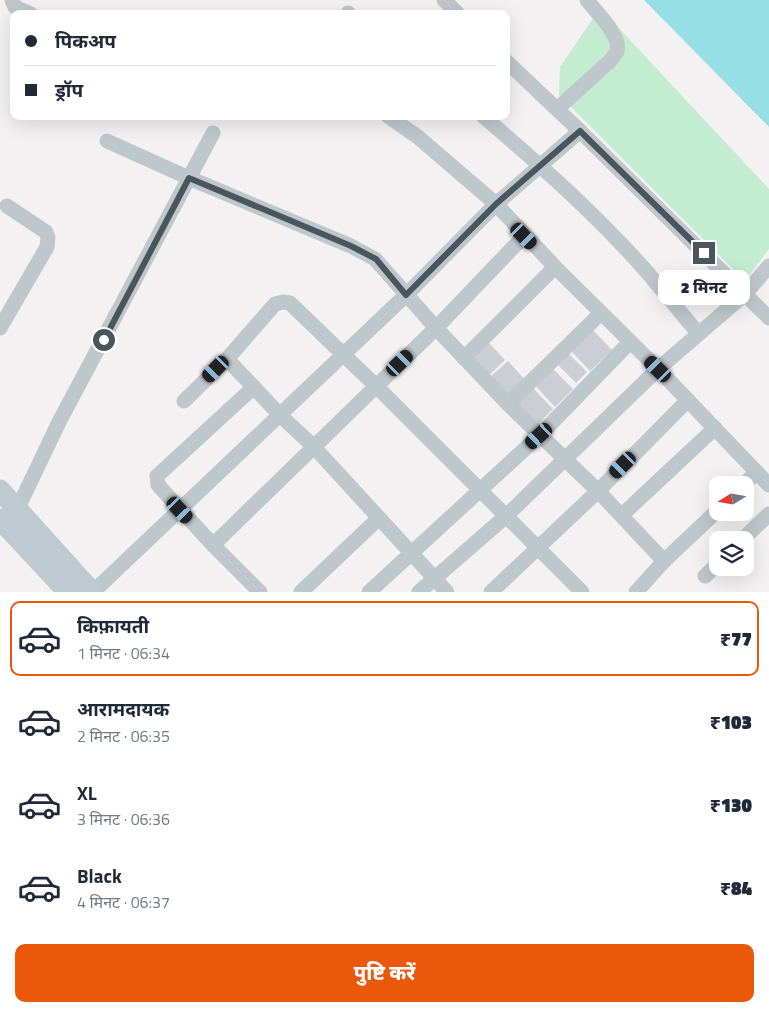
<!DOCTYPE html>
<html lang="hi">
<head>
<meta charset="utf-8">
<style>
	:root { --surface:#fff; --page:#f2f2f3; --text:#1f2937; --muted:#747a83; --line:#e0e1e3; --accent:#ea580c }
	body { margin:0; font-family:"Titillium Web","Noto Sans Devanagari",sans-serif; background:var(--page); color:var(--text); height:100vh; display:flex; flex-direction:column; font-size:19px; white-space:nowrap }
	* { box-sizing:border-box; margin:0 }
	p { font-size:16px; color:var(--muted) }
	.icon { flex:none; width:28px; height:28px; fill:none; stroke:currentColor; stroke-width:2; stroke-linecap:round; stroke-linejoin:round }
	.map { position:relative; height:592px; overflow:hidden }
	.panel { display:flex; flex-direction:column; background:var(--surface); flex:1 }
	.panel>* { flex:none }
	.hud { position:absolute; left:10px; top:10px; width:500px; height:110px; border-radius:10px; box-shadow:0 5px 20px #0002; display:grid; align-content:center; height:110px; padding:0 15px; background:var(--surface) }
	.needle { width:32px; rotate:259deg }
	.buttons { position:absolute; left:709px; top:476px; display:grid; gap:10px }
	.buttons a { display:grid; place-items:center; width:45px; height:45px; border-radius:10px; background:var(--surface); box-shadow:0 5px 20px #0002; font-size:25px }
	.end { position:absolute; width:22px; height:22px; margin:-11px; border:6px solid #4a565d; background:#fff; box-shadow:0 0 0 2px #fff }
	.from { border-radius:50% }
	.bubble { position:absolute; height:35px; border-radius:10px; background:var(--surface); box-shadow:0 5px 20px #0002; font-size:16px; font-weight:800; line-height:35px; text-align:center }
	.car { position:absolute; width:15px; height:30px; margin:-15px -8px; border-radius:6px; box-shadow:0 0 4px 1px #0007; background:linear-gradient(#222 24%,#8ab4d8 0 40%,#222 0 76%,#8ab4d8 0 86%,#222 0) }
	.hud b { display:flex; align-items:center; gap:18px; height:48px; font-size:19px }
	.hud b+b { border-top:1px solid var(--line) }
	.hud i { width:12px; height:12px; background:var(--text) }
	ul { padding:9px 0 0; list-style:none }
	li { display:flex; align-items:center; gap:15px; height:75px; margin:0 10px 8px; padding:0 5px; border:2px solid transparent; border-radius:10px }
	li div { flex:1 }
	li b { display:block; font-size:19px }
	li em { font-style:normal; font-weight:800 }
	li.current { border-color:var(--accent) }
	li>.icon { width:45px; height:45px; stroke-width:1.5 }
	.action { display:flex; gap:10px; margin-top:auto; padding:10px 15px }
	.action a { flex:1; height:58px; border-radius:10px; background:var(--accent); color:#fff; font-size:20px; font-weight:800; line-height:58px; text-align:center }
	.map>svg:first-child { display:block }
</style>
</head>
<body>
<div class="map">
<svg width="769" height="592" viewBox="0 0 769 592">
	<rect width="100%" height="100%" fill="#f3f1f1"/>
	<path fill="#c4ecce" d="M 600,8 L 769,189 L 769,249 L 745,281 L 559,95 L 560,67 Z"/>
	<path fill="#95dfe5" d="M 644,0 L 769,0 L 769,127 Z"/>
	<g fill="#cbcfd3">
		<path d="M 593,330 L 612,350 L 590,371 L 571,351 Z"/>
		<path d="M 489,343 L 505,360 L 488,376 L 472,359 Z"/>
		<path d="M 569,354 L 587,372 L 576,383 L 558,365 Z"/>
		<path d="M 508,361 L 527,382 L 508,399 L 489,378 Z"/>
		<path d="M 550,366 L 573,389 L 555,407 L 533,383 Z"/>
		<path d="M 531,386 L 553,409 L 536,426 L 513,403 Z"/>
	</g>
	<g fill="none" stroke-linecap="round" stroke-linejoin="round">
		<g stroke="#bec7cc" stroke-width="15">
			<path d="M 12,0 L 15,7 L 31,14"/>
			<path d="M 444,0 L 458,14"/>
			<path d="M 348,13 L 349,14"/>
			<path d="M 506,61 L 580,131 L 769,318"/>
			<path d="M 557,109 L 610,61 C 612,58 616,55 617,51 C 621,35 596,12 587,0"/>
			<path d="M 388,116 L 418,137 L 496,204 L 555,267 L 658,369 L 769,485"/>
			<path d="M 483,116 C 540,165 597,215 647,272 C 664,292 681,313 698,333"/>
			<path d="M 107,141 L 189,178 L 351,246 L 375,259 L 436,328 L 508,404 L 598,491 L 664,561"/>
			<path d="M 0,328 L 47,247 L 48,238 L 46,232 L 7,206"/>
			<path d="M 464,358 L 555,267"/>
			<path d="M 227,359 L 280,415 L 313,446 L 447,592"/>
			<path d="M 254,387 L 157,476 L 158,485 L 213,545 L 260,592"/>
			<path d="M 184,401 L 227,359 L 275,304 L 283,302 L 290,303 L 376,386 L 582,592"/>
			<path d="M 508,404 L 601,313"/>
			<path d="M 743,485 L 757,472"/>
			<path d="M 18,508 L 59,422 L 213,133"/>
			<path d="M 622,515 L 715,428"/>
			<path d="M 742,540 L 769,514"/>
			<path d="M 213,545 L 436,328 L 524,236"/>
			<path d="M 705,576 L 718,564"/>
			<path d="M 93,592 L 406,295 L 496,204 L 580,131"/>
			<path d="M 301,592 L 379,518"/>
			<path d="M 369,592 L 539,436 L 630,342"/>
			<path d="M 419,592 L 505,517 L 658,369 L 745,294 L 769,266"/>
			<path d="M 491,592 L 598,491 L 688,400"/>
			<path d="M 636,592 L 664,561 L 718,510"/>
		</g>
		<g stroke="#bec9d0" stroke-width="21">
			<path d="M 0,490 L 92,592"/>
			<path d="M 0,519 L 68,592"/>
		</g>
	</g>
	<g fill="none" stroke-linecap="round" stroke-linejoin="round">
		<path stroke="#4a565d" stroke-width="6" d="M 104,340 L 189,178 L 351,246 L 376,259 L 406,295 L 496,204 L 580,131 L 704,253"/>
	</g>
</svg>
<div class="buttons">
<a><svg class="needle" viewBox="-14 -14 28 28"><path d="M0-13l5 13h-10z" fill="#e53935"/><path d="M0 13l5-13h-10z" fill="#747a83"/></svg></a>
<a><svg class="icon" aria-label="layers" viewBox="0 0 24 24"><path d="M12 4l9 5-9 5-9-5zM3 14l9 5 9-5"/></svg></a>
</div>
<i class="end from" style="left:104px;top:340px"></i>
<i class="end" style="left:704px;top:253px"></i>
<div class="bubble" style="left:658px;top:270px;width:92px">2 मिनट</div>
<i class="car" style="left:524px;top:236px;rotate:136deg"></i>
<i class="car" style="left:400px;top:363px;rotate:46deg"></i>
<i class="car" style="left:216px;top:369px;rotate:225deg"></i>
<i class="car" style="left:658px;top:369px;rotate:314deg"></i>
<i class="car" style="left:539px;top:436px;rotate:228deg"></i>
<i class="car" style="left:623px;top:465px;rotate:225deg"></i>
<i class="car" style="left:180px;top:510px;rotate:137deg"></i>
<div class="hud">
<b><i class="from"></i>पिकअप</b>
<b><i></i>ड्रॉप</b>
</div>
</div>
<section class="panel">
<ul>
<li class="current"><svg class="icon" aria-label="car" viewBox="0 0 24 24"><path d="M5 17H2v-5l4-1 3-4h7l3 4 3 1v5h-3M9 17h6M6 11h13"/><circle cx="7" cy="17" r="2"/><circle cx="17" cy="17" r="2"/></svg><div><b>किफ़ायती</b><p>1 मिनट · 06:34</p></div><em>₹77</em></li>
<li><svg class="icon" aria-label="car" viewBox="0 0 24 24"><path d="M5 17H2v-5l4-1 3-4h7l3 4 3 1v5h-3M9 17h6M6 11h13"/><circle cx="7" cy="17" r="2"/><circle cx="17" cy="17" r="2"/></svg><div><b>आरामदायक</b><p>2 मिनट · 06:35</p></div><em>₹103</em></li>
<li><svg class="icon" aria-label="car" viewBox="0 0 24 24"><path d="M5 17H2v-5l4-1 3-4h7l3 4 3 1v5h-3M9 17h6M6 11h13"/><circle cx="7" cy="17" r="2"/><circle cx="17" cy="17" r="2"/></svg><div><b>XL</b><p>3 मिनट · 06:36</p></div><em>₹130</em></li>
<li><svg class="icon" aria-label="car" viewBox="0 0 24 24"><path d="M5 17H2v-5l4-1 3-4h7l3 4 3 1v5h-3M9 17h6M6 11h13"/><circle cx="7" cy="17" r="2"/><circle cx="17" cy="17" r="2"/></svg><div><b>Black</b><p>4 मिनट · 06:37</p></div><em>₹84</em></li>
</ul>
<div class="action"><a>पुष्टि करें</a></div>
</section>
</body>
</html>
